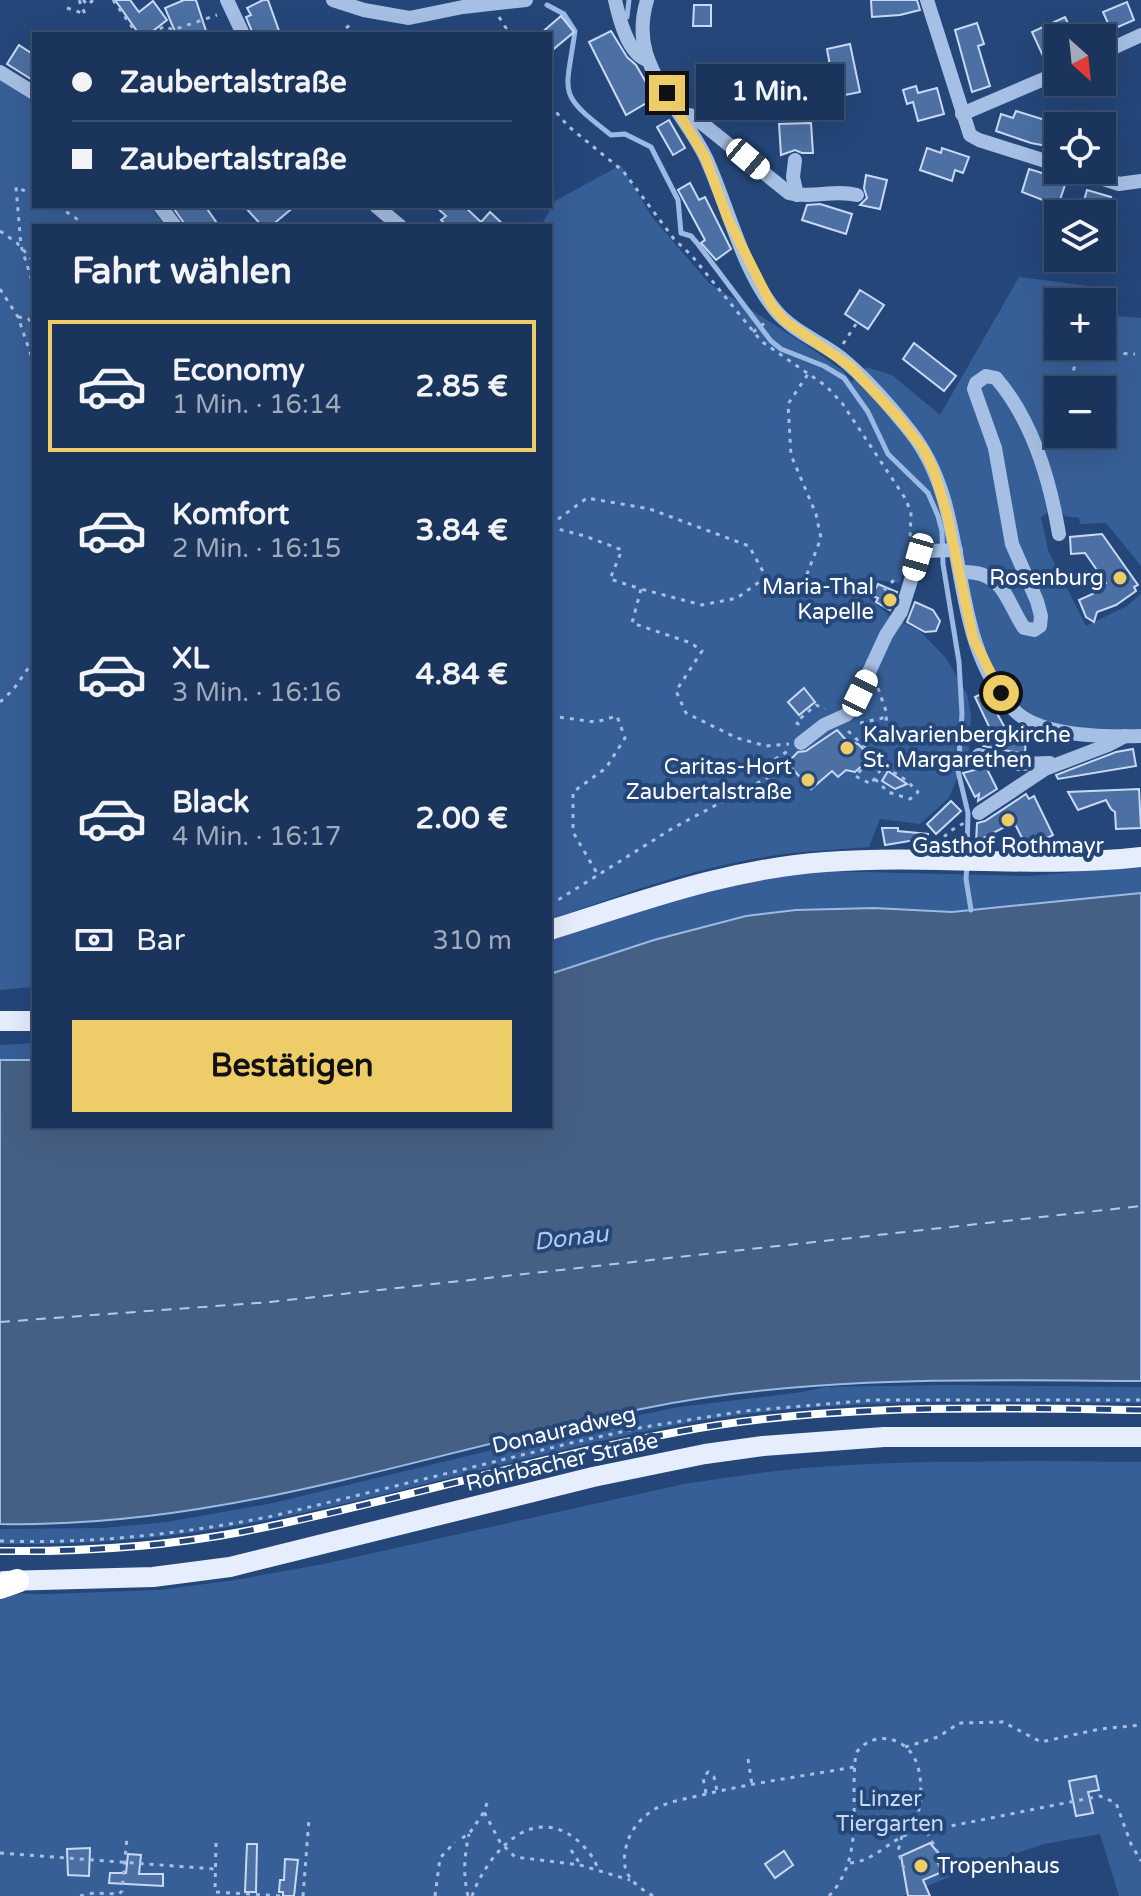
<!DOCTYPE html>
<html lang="de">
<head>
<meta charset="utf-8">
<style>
	:root { --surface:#1b345b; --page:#283f64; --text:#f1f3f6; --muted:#a0aabb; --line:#394f71; --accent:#eecd69 }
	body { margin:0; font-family:"Varela Round",sans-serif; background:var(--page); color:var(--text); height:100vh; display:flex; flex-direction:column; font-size:30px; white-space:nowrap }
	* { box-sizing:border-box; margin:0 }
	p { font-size:26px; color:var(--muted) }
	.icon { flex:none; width:44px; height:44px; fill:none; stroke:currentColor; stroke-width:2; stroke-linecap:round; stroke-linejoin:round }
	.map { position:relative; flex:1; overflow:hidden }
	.sheet { position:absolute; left:32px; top:224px; width:520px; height:904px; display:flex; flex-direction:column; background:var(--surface); border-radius:0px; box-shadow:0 8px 32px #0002,0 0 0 2px var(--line) }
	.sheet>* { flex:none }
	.hud { position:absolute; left:32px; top:32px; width:520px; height:176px; border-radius:0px; box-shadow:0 8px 32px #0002,0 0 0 2px var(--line); display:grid; align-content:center; height:176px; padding:0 40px; background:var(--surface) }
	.needle { width:52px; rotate:153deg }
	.controls { position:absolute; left:1044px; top:24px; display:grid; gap:16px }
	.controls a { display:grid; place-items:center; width:72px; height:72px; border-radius:0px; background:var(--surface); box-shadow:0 8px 32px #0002,0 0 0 2px var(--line); font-size:40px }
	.end { position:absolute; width:36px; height:36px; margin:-18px; border:10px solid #eecd69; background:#111; box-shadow:0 0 0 4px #111 }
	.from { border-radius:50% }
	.bubble { position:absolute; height:56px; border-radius:0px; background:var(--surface); box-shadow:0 8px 32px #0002,0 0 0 2px var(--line); font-size:26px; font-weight:700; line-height:56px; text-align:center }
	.car { position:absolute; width:24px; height:48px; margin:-24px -12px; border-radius:10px; box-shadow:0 0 6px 2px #0007; background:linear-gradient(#fff 24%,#345 0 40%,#fff 0 76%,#345 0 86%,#fff 0) }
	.hud b { display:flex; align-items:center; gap:28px; height:76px; font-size:30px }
	.hud b+b { border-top:2px solid var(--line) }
	.hud i { width:20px; height:20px; background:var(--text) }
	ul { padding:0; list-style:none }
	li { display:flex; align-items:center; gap:24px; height:132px; margin:0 16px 12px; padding:0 24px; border:4px solid transparent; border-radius:0px }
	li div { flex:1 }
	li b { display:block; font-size:30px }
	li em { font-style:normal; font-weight:700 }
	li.current { border-color:var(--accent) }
	li>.icon { width:72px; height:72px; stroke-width:1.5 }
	h2 { padding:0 40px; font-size:36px; line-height:96px }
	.pay { display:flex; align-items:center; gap:20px; height:88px; padding:0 40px; font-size:30px }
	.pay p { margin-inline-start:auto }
	.primary-button { display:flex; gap:16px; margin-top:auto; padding:16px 40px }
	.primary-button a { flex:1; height:92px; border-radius:0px; background:var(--accent); color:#111; font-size:32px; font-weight:700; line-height:92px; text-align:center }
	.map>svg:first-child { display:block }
</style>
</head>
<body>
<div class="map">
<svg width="1141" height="1896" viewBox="0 0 1141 1896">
	<rect width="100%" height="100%" fill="#244679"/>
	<g fill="#375f97" fill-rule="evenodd">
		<path d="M 0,80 L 34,100 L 34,206 L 150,206 L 165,226 L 34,226 L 34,987 L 0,990 Z"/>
		<path d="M 621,165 L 652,217 L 709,283 L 815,351 L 843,371 L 852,382 L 866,367 L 892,375 L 940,415 L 1019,277 L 1096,287 L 1101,302 L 1058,302 L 1058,346 L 1102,346 L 1102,303 L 1107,315 L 1141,318 L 1141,566 L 1106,523 L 1080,524 L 1079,518 L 1064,516 L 1059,505 L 1041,517 L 1048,550 L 1086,626 L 1127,606 L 1141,594 L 1141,729 C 1112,729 1077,730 1049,722 C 983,702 974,604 961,548 C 942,538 929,542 910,551 L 899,583 L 877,580 L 869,598 L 890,616 L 920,631 L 946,658 L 967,694 L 971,715 L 969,749 L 949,798 L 920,824 L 880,819 L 869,847 C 834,850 798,851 764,857 C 690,869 620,895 550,920 L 550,468 L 554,455 L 550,453 L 550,226 L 541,226 L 555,201 ZM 1058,390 L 1102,390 L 1102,434 L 1058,434 Z"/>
		<path d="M 1141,866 L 1141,893 L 1139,894 L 952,912 L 874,908 L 796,910 L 746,916 L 654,940 L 550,974 L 550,940 L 725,886 L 821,871 L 1031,876 Z"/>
		<path d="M 34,1043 L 34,1060 L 0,1060 L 0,1045 Z"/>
		<path d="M 947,1385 L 1141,1387 L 1141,1403 C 986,1402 830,1396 677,1425 C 524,1454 376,1503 223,1528 C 149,1540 75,1545 0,1544 L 0,1529 L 104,1528 L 167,1522 L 273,1503 L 616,1420 L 679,1407 L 802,1392 L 826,1387 Z"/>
		<path d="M 1036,1461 L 1141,1462 L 1141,1896 L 1119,1896 L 1100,1834 L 1044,1844 L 959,1873 L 903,1896 L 0,1896 L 0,1593 L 46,1594 L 160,1590 L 235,1580 L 324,1564 L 684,1484 C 729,1477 774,1470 819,1467 C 891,1461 964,1462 1036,1461 Z"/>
	</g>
	<path fill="#466085" stroke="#9abae5" stroke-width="2" d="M 1141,893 L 1141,1381 C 973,1380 807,1375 641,1409 C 427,1452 222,1529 0,1524 L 0,1060 L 34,1060 L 34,1126 L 550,1126 L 550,974 L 654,940 L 746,916 L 796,910 L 874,908 L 952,912 Z"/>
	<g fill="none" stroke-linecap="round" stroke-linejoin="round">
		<g stroke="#9abae5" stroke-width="5">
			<path d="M 547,5 L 564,14 L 575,31 C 566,96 556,92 611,135 L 625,134 L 651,147 L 678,200 L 681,233 L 691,236 L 697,243 L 771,341 L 781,349 L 824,366 L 844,378 L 868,412 L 888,454 L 928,493 L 938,516 L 942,531 L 943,564 L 959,662 L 962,714 L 958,771 L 968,813 L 967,854"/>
			<path d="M 627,17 L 629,0"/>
			<path d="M 967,864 L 966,879 L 971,910"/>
		</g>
		<path stroke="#b1caec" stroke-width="2" stroke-dasharray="10 8" stroke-linecap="butt" d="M 0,1322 L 270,1302 L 1141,1206"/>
	</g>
	<g fill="#4c70a3" stroke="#c8daf3" stroke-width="2">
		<path d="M 115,0 L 130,0 L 139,12 L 153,1 L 167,20 L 149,34 L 139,34 Z"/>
		<path d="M 184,0 L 196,0 L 207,34 L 176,34 L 165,8 Z"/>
		<path d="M 263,0 L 268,0 L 279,31 L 272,34 L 253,34 L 246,17 L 251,15 L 247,8 Z"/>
		<path d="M 871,0 L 917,0 L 920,10 L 900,15 L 872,17 Z"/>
		<path d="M 1127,2 L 1134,20 L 1111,30 L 1103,12 Z"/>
		<path d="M 694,5 L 711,5 L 711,26 L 693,26 Z"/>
		<path d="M 561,16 L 574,32 L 550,52 L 550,34 L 540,34 Z"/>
		<path d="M 1065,17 L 1075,38 L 1058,38 L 1058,50 L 1043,56 L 1032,32 Z"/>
		<path d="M 977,23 L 984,44 L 978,46 L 990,86 L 972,92 L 955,30 Z"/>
		<path d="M 611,31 L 627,57 L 636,65 L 655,98 L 626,115 L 589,42 Z"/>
		<path d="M 850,44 L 860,92 L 825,99 L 821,79 L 832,77 L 827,49 Z"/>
		<path d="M 19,45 L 34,55 L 34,81 L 7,64 Z"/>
		<path d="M 747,76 L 749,104 L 724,106 L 722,81 L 732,80 L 731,77 Z"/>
		<path d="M 916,86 L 918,93 L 937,88 L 944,114 L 918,121 L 913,102 L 907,104 L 903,90 Z"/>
		<path d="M 1016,111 L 1058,124 L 1058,148 L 1031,143 L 996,131 L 1001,114 L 1013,118 Z"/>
		<path d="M 669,120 L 685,148 L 673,155 L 657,127 Z"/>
		<path d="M 811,123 L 813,153 L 802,153 L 795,150 L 781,155 L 779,124 Z"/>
		<path d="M 927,148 L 941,153 L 942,148 L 969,157 L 963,173 L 955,170 L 952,181 L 920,170 Z"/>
		<path d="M 1029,169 L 1052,176 L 1050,180 L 1065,185 L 1058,206 L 1022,192 Z"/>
		<path d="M 866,175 L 887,180 L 880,209 L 860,205 L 867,198 L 864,188 Z"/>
		<path d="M 690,183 L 699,200 L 705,197 L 731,249 L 716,260 L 701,243 L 705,240 L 678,190 Z"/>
		<path d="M 1087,190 L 1111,197 L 1106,214 L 1081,211 Z"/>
		<path d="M 820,204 L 852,214 L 846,234 L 802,220 L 807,205 Z"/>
		<path d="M 172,206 L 205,206 L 219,226 L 186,226 Z"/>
		<path d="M 244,206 L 295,206 L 271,226 L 262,226 Z"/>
		<path d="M 435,206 L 464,206 L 481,222 L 490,212 L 505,226 L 447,226 L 441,220 L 446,216 Z"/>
		<path d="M 860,290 L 884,305 L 868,329 L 845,314 Z"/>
		<path d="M 914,343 L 956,376 L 944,391 L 903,359 Z"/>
		<path d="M 1102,534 L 1138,585 L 1134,587 L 1136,591 L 1116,605 L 1097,612 L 1094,622 L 1086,617 L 1079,600 L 1099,591 L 1097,587 L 1106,583 L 1085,553 L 1071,554 L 1070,537 Z"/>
		<path d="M 878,584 L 897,592 L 890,610 L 876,602 L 878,598 L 872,596 Z"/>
		<path d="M 915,602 L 933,610 L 940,621 L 936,631 L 925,632 L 907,622 Z"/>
		<path d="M 804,688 L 815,702 L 799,715 L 788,702 Z"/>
		<path d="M 985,692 L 1009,735 L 1026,735 L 1025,754 L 983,746 L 983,735 L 993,735 L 975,697 Z"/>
		<path d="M 837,730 L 847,741 L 858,744 L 866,752 L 866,762 L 855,772 L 846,770 L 838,777 L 832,771 L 811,789 L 787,763 L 798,752 L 806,751 Z"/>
		<path d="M 1133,749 L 1136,766 L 1058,779 L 1056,775 L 1116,752 Z"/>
		<path d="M 986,767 L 997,789 L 978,801 L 979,794 L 975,797 L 963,773 Z"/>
		<path d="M 888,771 L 907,784 L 895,789 L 882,781 Z"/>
		<path d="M 1139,789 L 1141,828 L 1116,829 L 1115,812 L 1111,809 L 1106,800 L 1078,810 L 1068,792 Z"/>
		<path d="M 1026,794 L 1029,799 L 1034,796 L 1053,835 L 1027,848 L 1014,822 L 976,842 L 977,823 L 985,821 Z"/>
		<path d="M 951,801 L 961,811 L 936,834 L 927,824 Z"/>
		<path d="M 882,828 L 898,828 L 898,831 L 928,834 L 928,838 L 885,845 Z"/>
		<path d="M 1096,1776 L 1099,1790 L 1088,1792 L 1093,1813 L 1076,1816 L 1069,1781 Z"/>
		<path d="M 930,1843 L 944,1860 L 938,1863 L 942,1872 L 923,1880 L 930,1896 L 908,1896 L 901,1856 Z"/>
		<path d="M 247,1844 L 257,1844 L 256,1892 L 245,1892 Z"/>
		<path d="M 90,1848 L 89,1876 L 68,1875 L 67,1849 Z"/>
		<path d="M 784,1851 L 793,1865 L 775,1878 L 765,1864 Z"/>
		<path d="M 128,1854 L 141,1855 L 139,1874 L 163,1874 L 163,1886 L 109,1883 L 110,1873 L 126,1873 Z"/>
		<path d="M 285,1859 L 298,1860 L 294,1896 L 283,1896 L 283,1892 L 279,1892 L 280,1880 L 284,1880 Z"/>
	</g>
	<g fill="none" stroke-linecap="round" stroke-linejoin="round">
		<g stroke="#a6bfe4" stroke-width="3" stroke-dasharray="4 6" stroke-linecap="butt">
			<path d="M 83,0 L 88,5 L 93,0"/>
			<path d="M 113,0 L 137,34"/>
			<path d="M 67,8 L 85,14 L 79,0"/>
			<path d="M 499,17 L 506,28 L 504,34"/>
			<path d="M 151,34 L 165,26 L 173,30 L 217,15"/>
			<path d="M 338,34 L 354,22"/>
			<path d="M 550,105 L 568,126 L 623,171 L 674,239 L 692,256 L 761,341 L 826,386 L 842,403 L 905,498 L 911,512 L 910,542"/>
			<path d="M 34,195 L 16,187 L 21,246 L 34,287"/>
			<path d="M 58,206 L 87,226"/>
			<path d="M 0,231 L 17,243 L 34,262"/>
			<path d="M 0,289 L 18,317 L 34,364"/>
			<path d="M 18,317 L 27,318 L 34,324"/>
			<path d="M 753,332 L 766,322"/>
			<path d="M 843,344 L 856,324"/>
			<path d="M 1069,390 L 1076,360 L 1094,352 L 1135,354"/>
			<path d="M 1051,445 L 1063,434"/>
			<path d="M 550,525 L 587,498 L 650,509 L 749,546 L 766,577 L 737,598 L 702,605 L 641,589"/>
			<path d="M 550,527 L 585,536 L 622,550 L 610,579 L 641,589 L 632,623 L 691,643 L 702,651 L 676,691 L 686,713 L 737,738 L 766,746 L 789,744"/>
			<path d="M 766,577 L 786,595 L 800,592 L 821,538 L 816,514 L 791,455 L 788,404 L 808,374"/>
			<path d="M 884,590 L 895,579"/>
			<path d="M 878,688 L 886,711 L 887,737"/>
			<path d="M 0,702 L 13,690 L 34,660"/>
			<path d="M 550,716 L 596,722 L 617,716 L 625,738 L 606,768 L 573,792 L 573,832 L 598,875"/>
			<path d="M 860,723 L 887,717"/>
			<path d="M 799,725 L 796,722 L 816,705 L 825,709"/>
			<path d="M 848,731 L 868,750 L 868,763 L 855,776 L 871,784 L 885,763 L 868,750"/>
			<path d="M 875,779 L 888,792 L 910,799 L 918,792 L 906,780 L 883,766"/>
			<path d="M 937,844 L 950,831 L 969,820"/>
			<path d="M 550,905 L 673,828 L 778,772 L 772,761 L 788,751"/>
			<path d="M 0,1541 C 93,1544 182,1534 273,1516 L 571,1443 L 644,1427 L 745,1411 L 873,1400 L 1141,1400"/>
			<path d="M 905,1747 L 938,1737 L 959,1723 L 1003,1722 L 1041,1742 L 1100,1729 L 1141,1725"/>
			<path d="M 748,1759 L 752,1785"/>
			<path d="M 706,1793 L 703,1778 L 708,1772 L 714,1777 L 717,1791"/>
			<path d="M 487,1803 L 484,1812 L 500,1842 L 515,1857 L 580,1865 L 630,1880"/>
			<path d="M 927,1832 L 938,1853"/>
			<path d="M 902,1836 L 898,1851 L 904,1869"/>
			<path d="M 462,1838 L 469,1834 L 484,1812"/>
			<path d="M 216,1843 L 215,1892 L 281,1896"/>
			<path d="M 571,1850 L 580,1864"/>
			<path d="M 0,1853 L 215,1869"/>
			<path d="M 850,1863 C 879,1861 897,1829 926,1831 L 1100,1796 L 1116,1803 L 1131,1844 L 1141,1861"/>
			<path d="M 80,1896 L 94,1893 L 119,1894 L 122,1891 L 127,1837"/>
			<path d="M 303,1896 L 309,1819"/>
			<path d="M 435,1896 L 440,1858 L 455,1842"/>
			<path d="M 468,1896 C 463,1874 464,1857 469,1834"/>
			<path d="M 472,1896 C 487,1855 531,1802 577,1840 C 586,1848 595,1858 598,1870"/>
			<path d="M 653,1896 C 636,1886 621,1875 625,1853 C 627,1835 638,1819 655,1809 C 669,1801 686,1799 702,1795 C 752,1783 803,1776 854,1767"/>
			<path d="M 829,1896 C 866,1856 849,1802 856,1753 C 874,1728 910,1737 918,1767 C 924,1789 919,1809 915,1830"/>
		</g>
		<g stroke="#a6bfe4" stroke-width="14">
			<path d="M 227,0 L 243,34"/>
			<path d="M 333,0 L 364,10 L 409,18 L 463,7 L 526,0"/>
			<path d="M 615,0 C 619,18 628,55 648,60"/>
			<path d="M 647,0 C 642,17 641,36 646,53 C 658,92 689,122 706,158 C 728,206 742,270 776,311 C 793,331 819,341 840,357 C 865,377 890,406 910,431 C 975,512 942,633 1014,710 C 1040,737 1105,737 1141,736"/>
			<path d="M 927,0 L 970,135 L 979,140 L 1058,165"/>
			<path d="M 1102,53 L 1141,35"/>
			<path d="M 0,72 L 34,93"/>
			<path d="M 962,114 L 1058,73"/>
			<path d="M 682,117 L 685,114 L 693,116 L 789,193 C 811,199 834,189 857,195"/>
			<path d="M 795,160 L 793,177 L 797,195"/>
			<path d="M 1075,170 L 1119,184 L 1141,181"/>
			<path d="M 160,206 L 175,226"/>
			<path d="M 376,206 L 400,226"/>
			<path d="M 960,572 C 1004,570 1005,599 1024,628 L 1034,630 L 1040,626 L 1041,616 L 1037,601 L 1012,544 L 995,448 L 974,389 L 976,383 L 986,376 L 996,378 C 1033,421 1050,480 1059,534"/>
			<path d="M 801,743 L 824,725 L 846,715 L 852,709 L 886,635 L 901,612 L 919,555 L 924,551 L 956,550"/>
			<path d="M 979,755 L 1018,764 L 1050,763"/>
			<path d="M 979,813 L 1045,769 L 1108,745 L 1125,736"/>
		</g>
		<g stroke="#e6edfc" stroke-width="20">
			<path d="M 550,930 C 643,901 727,869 826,862 C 931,854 1036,869 1141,857"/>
			<path d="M 0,1021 L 34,1021"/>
			<path d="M 4,1581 L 153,1577 L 230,1567 L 593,1477 L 705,1454 L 763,1446 L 884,1437 L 1141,1437"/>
		</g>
		<path stroke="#fff" stroke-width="24" d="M 0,1587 L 17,1581"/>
		<defs>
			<path id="rail" d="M 0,1551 C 81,1552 161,1547 241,1532 C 387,1504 530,1459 677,1432 C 830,1403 986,1408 1141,1410"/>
		</defs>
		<use href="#rail" stroke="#fff" stroke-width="8"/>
		<use href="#rail" stroke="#244679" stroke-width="5" stroke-dasharray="15" stroke-linecap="butt"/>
	</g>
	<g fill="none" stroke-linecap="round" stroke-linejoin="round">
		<path stroke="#eecd69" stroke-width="10" d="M 667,93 L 705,157 L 728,219 L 772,306 L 785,321 L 850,366 L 899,418 L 924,450 L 934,471 L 947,514 L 973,638 L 1001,693"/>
	</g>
	<g fill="#eecd69" stroke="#244679" stroke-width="3">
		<circle cx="1120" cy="578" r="8"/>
		<circle cx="890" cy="600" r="8"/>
		<circle cx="847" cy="748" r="8"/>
		<circle cx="808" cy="780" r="8"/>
		<circle cx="1008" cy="820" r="8"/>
		<circle cx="921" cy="1866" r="8"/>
	</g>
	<g text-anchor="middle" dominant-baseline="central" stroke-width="8" stroke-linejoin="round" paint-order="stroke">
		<g font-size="22" fill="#fff" stroke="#244679" text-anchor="end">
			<text x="1104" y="578">Rosenburg</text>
			<text x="874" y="587">Maria-Thal<tspan x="874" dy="25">Kapelle</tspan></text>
			<text x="863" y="735" text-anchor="start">Kalvarienbergkirche<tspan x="863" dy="25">St. Margarethen</tspan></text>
			<text x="792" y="767">Caritas-Hort<tspan x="792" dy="25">Zaubertalstraße</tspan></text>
			<text x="1008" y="846" text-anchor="middle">Gasthof Rothmayr</text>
			<text x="937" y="1866" text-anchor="start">Tropenhaus</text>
		</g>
		<g font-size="22" fill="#fff" stroke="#244679">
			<text transform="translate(564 1430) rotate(-13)">Donauradweg</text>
			<text transform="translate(562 1462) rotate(-13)">Rohrbacher Straße</text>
		</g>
		<g font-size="22" fill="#c8daf3" stroke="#244679">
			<text x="890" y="1799">Linzer<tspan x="890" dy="25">Tiergarten</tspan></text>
		</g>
		<g font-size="24" font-style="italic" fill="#b1caec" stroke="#244679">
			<text transform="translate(571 1238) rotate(-7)">Donau</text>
		</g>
	</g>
</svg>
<div class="controls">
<a><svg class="needle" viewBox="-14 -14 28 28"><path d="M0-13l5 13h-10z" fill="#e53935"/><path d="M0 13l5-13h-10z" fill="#a0aabb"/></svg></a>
<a><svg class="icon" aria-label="locate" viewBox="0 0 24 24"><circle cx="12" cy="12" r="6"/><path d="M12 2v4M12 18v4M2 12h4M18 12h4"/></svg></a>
<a><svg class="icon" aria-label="layers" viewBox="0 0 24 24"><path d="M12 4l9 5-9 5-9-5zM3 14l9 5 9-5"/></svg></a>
<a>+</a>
<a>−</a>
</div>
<i class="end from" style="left:1001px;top:693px"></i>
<i class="end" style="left:667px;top:93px"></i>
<div class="bubble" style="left:696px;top:64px;width:148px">1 Min.</div>
<i class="car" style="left:748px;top:159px;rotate:130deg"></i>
<i class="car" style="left:918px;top:557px;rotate:196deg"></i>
<i class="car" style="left:860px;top:693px;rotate:26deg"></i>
<div class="hud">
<b><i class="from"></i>Zaubertalstraße</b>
<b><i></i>Zaubertalstraße</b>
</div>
<section class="sheet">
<h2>Fahrt wählen</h2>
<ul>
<li class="current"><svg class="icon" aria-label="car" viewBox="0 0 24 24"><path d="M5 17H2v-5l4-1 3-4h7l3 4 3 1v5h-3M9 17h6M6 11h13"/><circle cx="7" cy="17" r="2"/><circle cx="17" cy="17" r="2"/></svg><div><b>Economy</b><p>1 Min. · 16:14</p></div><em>2.85 €</em></li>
<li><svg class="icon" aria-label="car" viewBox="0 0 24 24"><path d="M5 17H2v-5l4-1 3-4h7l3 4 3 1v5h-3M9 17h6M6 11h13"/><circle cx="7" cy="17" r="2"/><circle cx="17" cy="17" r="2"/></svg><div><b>Komfort</b><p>2 Min. · 16:15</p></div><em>3.84 €</em></li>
<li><svg class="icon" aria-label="car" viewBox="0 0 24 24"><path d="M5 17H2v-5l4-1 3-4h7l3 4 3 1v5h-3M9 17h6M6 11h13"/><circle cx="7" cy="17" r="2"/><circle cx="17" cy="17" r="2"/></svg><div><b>XL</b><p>3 Min. · 16:16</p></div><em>4.84 €</em></li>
<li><svg class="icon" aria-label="car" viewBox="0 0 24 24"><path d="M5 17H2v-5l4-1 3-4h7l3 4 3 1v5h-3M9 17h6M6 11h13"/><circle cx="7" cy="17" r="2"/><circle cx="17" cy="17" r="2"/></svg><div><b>Black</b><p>4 Min. · 16:17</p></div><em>2.00 €</em></li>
</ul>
<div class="pay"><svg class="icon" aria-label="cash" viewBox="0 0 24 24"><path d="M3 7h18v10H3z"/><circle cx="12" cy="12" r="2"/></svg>Bar<p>310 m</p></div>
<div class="primary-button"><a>Bestätigen</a></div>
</section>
</div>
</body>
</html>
